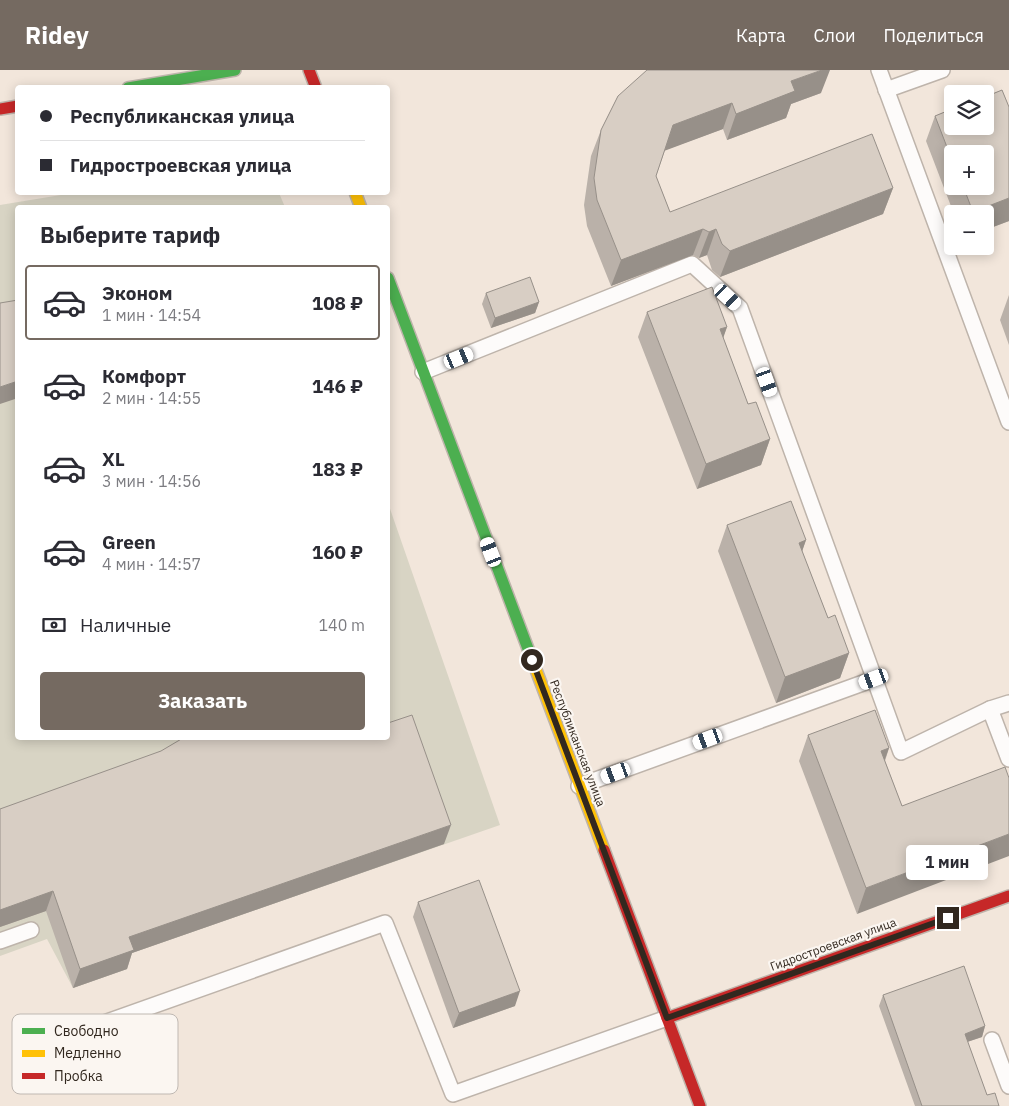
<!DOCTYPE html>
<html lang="ru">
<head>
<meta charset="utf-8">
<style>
	:root { --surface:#fff; --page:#f7f7f7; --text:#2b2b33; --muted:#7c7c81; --line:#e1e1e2; --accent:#756a61 }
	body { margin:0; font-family:"IBM Plex Sans",sans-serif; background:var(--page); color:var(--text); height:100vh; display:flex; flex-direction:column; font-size:19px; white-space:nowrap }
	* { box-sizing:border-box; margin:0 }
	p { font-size:16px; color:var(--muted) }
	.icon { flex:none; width:28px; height:28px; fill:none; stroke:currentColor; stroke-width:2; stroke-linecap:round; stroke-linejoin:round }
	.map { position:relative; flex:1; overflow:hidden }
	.panel { position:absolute; left:15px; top:135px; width:375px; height:535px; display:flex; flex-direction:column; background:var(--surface); border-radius:5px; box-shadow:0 2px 12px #0003 }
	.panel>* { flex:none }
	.guide { position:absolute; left:15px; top:15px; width:375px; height:110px; border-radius:5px; box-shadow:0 2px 12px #0003; display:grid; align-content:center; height:110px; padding:0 25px; background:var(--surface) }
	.tools { position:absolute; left:944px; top:15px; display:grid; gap:10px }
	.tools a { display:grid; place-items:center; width:50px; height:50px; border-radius:5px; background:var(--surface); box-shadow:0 2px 12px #0003; font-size:25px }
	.end { position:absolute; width:22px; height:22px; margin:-11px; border:6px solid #32281f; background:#fff; box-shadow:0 0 0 2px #fff }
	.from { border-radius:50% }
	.bubble { position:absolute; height:35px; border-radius:5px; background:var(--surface); box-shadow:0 2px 12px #0003; font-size:16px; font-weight:700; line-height:35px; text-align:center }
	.car { position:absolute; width:15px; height:30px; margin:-15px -8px; border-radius:6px; box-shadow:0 0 4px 1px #0007; background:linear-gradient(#fff 24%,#345 0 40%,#fff 0 76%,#345 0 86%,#fff 0) }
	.guide b { display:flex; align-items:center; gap:18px; height:48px; font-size:19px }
	.guide b+b { border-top:1px solid var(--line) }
	.guide i { width:12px; height:12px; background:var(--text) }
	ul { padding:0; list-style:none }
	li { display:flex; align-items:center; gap:15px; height:75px; margin:0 10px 8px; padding:0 15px; border:2px solid transparent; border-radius:5px }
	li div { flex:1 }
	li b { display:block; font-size:19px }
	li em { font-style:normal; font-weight:700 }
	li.active { border-color:var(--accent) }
	li>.icon { width:45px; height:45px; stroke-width:1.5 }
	h2 { padding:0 25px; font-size:22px; line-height:60px }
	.pay { display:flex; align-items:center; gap:12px; height:55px; padding:0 25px; font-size:19px }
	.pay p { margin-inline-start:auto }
	.button { display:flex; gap:10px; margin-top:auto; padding:10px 25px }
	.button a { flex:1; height:58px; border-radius:5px; background:var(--accent); color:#fff; font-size:20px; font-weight:700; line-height:58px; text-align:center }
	header { display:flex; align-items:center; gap:30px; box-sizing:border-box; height:70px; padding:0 25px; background:var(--accent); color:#fff }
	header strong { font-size:24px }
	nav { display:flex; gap:28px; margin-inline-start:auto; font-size:18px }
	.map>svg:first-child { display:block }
</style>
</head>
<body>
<header>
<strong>Ridey</strong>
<nav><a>Карта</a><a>Слои</a><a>Поделиться</a></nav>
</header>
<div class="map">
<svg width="1009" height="1036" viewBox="0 0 1009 1036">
	<rect width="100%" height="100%" fill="#f2e6db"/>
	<path fill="#d8d4c4" d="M 73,123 L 279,123 L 285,137 L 18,138 L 18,668 L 388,668 L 388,433 L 500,755 L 123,886 L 127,899 L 73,918 L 47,869 L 0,886 L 0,135 Z"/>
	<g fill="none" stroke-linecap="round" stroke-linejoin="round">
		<defs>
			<g id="lane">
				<path d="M 879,0 L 1009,352"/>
				<path d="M 886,20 L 942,0"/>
				<path d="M 423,302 L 692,194 L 740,238 L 901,682 L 990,639 L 1009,633"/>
				<path d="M 990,639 L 1009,689"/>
				<path d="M 579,716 L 874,609"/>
				<path d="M 0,871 L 31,860"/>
				<path d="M 62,968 L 385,853 L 453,1024 L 667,948"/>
				<path d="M 992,970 L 1009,1016"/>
			</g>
			<g id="fast">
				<path d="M 128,18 L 235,0"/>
				<path d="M 388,208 L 530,584"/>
			</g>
			<g id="slow">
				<path d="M 355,122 L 361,138"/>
				<path d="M 530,584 L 604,780"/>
			</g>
			<g id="jam">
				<path d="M 309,0 L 316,18"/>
				<path d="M 0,39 L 18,36"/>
				<path d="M 604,780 L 700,1036"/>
				<path d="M 667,948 L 1009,826"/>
			</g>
		</defs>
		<use href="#lane" stroke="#beb4ab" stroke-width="18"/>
		<use href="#fast" stroke="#beb4ab" stroke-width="14"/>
		<use href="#slow" stroke="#beb4ab" stroke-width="14"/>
		<use href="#jam" stroke="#beb4ab" stroke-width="14"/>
		<use href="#lane" stroke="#fdfbfa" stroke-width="15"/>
		<use href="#fast" stroke="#4caf50" stroke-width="11"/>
		<use href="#slow" stroke="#ffc107" stroke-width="11"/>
		<use href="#jam" stroke="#c62828" stroke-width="11"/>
	</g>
	<g fill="#bab1a9" fill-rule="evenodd">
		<path d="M 1002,20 L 1009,37 L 1009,151 L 985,160 L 985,144 L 954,144 L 926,71 L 935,46 L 952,39 L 952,56 L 985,56 L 985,27 ZM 952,84 L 985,84 L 985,116 L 952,116 Z"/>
		<path d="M 821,23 L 791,34 L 786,48 L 727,70 L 723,59 L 665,80 L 656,106 L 670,142 L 893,118 L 883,144 L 720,207 L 712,200 L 707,185 L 699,188 L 693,185 L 611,216 L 587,156 L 584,135 L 591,86 L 601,60 L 618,26 Z"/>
		<path d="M 486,223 L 539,232 L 535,243 L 491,258 L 482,234 Z"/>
		<path d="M 1009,225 L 1009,275 L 1000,250 Z"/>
		<path d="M 647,242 L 727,257 L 723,267 L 748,334 L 770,369 L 761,395 L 697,419 L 638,267 Z"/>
		<path d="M 727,455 L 806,470 L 802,481 L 828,548 L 849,583 L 840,608 L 776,633 L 718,481 Z"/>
		<path d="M 808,665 L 889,678 L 885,691 L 902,736 L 857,844 L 799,691 Z"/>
		<path d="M 0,739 L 444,774 L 132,883 L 127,899 L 73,918 L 46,841 L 0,857 Z"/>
		<path d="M 418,832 L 515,936 L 453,958 L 413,847 Z"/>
		<path d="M 883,925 L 985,956 L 982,967 L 967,972 L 987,1025 L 999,1036 L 915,1036 L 879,936 Z"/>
	</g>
	<g fill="#979089">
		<path d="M 822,0 L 830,0 L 821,23 L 791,34 L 786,48 L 727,70 L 736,44 L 791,11 Z"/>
		<path d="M 732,33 L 723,59 L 664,81 L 673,55 Z"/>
		<path d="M 893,118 L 883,144 L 720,207 L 730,181 Z"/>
		<path d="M 1009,128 L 1009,151 L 985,160 L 985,144 L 972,144 L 973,142 Z"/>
		<path d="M 703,159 L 693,185 L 611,216 L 621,190 Z"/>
		<path d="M 716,159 L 707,185 L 699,188 L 709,162 Z"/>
		<path d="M 539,232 L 535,243 L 491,258 L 495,248 Z"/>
		<path d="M 727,257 L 718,283 L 720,259 Z"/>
		<path d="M 18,311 L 18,328 L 0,334 L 0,317 Z"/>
		<path d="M 770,369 L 761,395 L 697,419 L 706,394 Z"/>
		<path d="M 806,470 L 797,496 L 799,473 Z"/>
		<path d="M 849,583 L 840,608 L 776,633 L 785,607 Z"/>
		<path d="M 889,678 L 880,703 L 881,681 Z"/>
		<path d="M 451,755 L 444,774 L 132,883 L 127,899 L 73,918 L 80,899 L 129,867 Z"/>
		<path d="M 1009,764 L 1009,786 L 857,844 L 866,818 Z"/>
		<path d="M 53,821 L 46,841 L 0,857 L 0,840 Z"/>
		<path d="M 520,921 L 515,936 L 453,958 L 459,943 Z"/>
		<path d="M 985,956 L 982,967 L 961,974 L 965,964 Z"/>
	</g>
	<g fill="#d8cec4" stroke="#979089">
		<path d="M 647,0 L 822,0 L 791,11 L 795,21 L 736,44 L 732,33 L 673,55 L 656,106 L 670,142 L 872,64 L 893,118 L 730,181 L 722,174 L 716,159 L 709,162 L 703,159 L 621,190 L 597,130 L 594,108 L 601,60 L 618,26 Z"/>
		<path d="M 1002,20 L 1009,37 L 1009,128 L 973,142 L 963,116 L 985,116 L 985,84 L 952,84 L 952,90 L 935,46 L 952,39 L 952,56 L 985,56 L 985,27 Z"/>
		<path d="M 530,207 L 539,232 L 495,248 L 486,223 Z"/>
		<path d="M 712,217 L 727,257 L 720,259 L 748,334 L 756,332 L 770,369 L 706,394 L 647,242 Z"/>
		<path d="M 18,230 L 18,311 L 0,317 L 0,233 Z"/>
		<path d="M 791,431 L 806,470 L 799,473 L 828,548 L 835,545 L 849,583 L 785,607 L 727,455 Z"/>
		<path d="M 875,640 L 889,678 L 881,681 L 902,736 L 1005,697 L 1009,708 L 1009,764 L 866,818 L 808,665 Z"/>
		<path d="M 412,645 L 451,755 L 129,867 L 134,880 L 80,899 L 53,821 L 0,840 L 0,739 L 161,681 L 183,668 L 388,668 L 388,653 Z"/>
		<path d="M 479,810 L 520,921 L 459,943 L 418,832 Z"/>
		<path d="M 964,896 L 985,956 L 965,964 L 987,1025 L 995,1023 L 999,1036 L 922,1036 L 883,925 Z"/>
	</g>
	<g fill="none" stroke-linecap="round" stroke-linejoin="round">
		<path stroke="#32281f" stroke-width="6" d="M 532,590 L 667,948 L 948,848"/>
	</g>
	<g text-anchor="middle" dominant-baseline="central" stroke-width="4.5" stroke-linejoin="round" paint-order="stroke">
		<g font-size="12" fill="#32281f" stroke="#fbf6f1">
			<text transform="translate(578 673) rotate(69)">Республиканская улица</text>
			<text transform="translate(833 874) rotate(-20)">Гидростроевская улица</text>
		</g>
	</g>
	<rect x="12" y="944" width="166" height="80" rx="8" fill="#fbf6f1" stroke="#bfb8b2" stroke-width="1"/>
	<rect x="22" y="958" width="23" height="6" fill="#4caf50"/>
	<rect x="22" y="980" width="23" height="7" fill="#ffc107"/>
	<rect x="22" y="1003" width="23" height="6" fill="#c62828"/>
	<g font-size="14" fill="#32281f">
		<text x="54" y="966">Свободно</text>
		<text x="54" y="988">Медленно</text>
		<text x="54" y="1011">Пробка</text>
	</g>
</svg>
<div class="tools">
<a><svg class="icon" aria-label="layers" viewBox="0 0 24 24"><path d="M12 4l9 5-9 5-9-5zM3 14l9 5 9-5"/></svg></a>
<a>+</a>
<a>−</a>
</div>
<i class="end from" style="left:532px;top:590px"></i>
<i class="end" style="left:948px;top:848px"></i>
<div class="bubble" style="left:906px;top:775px;width:82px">1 мин</div>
<i class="car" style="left:728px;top:227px;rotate:133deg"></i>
<i class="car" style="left:459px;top:288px;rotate:68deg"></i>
<i class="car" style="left:767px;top:312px;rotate:160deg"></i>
<i class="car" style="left:491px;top:482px;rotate:339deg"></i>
<i class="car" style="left:874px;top:609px;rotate:250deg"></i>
<i class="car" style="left:708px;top:669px;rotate:250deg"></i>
<i class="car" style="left:616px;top:703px;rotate:250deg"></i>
<div class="guide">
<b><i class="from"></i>Республиканская улица</b>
<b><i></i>Гидростроевская улица</b>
</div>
<section class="panel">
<h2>Выберите тариф</h2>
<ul>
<li class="active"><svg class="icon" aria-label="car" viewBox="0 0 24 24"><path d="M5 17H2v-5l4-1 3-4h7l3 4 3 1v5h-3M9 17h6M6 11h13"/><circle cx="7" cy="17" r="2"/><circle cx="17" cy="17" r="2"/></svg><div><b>Эконом</b><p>1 мин · 14:54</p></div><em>108 ₽</em></li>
<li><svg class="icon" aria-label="car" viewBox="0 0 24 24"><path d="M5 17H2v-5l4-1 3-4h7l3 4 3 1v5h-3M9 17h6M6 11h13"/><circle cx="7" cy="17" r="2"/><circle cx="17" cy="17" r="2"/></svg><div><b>Комфорт</b><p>2 мин · 14:55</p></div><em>146 ₽</em></li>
<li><svg class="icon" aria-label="car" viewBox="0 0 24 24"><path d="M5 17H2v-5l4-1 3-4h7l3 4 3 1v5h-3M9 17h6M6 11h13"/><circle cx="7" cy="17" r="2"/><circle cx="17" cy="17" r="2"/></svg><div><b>XL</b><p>3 мин · 14:56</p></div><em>183 ₽</em></li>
<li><svg class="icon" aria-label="car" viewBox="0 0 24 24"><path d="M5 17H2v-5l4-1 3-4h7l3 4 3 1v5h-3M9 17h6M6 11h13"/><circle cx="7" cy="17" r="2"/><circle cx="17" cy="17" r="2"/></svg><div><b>Green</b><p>4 мин · 14:57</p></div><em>160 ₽</em></li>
</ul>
<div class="pay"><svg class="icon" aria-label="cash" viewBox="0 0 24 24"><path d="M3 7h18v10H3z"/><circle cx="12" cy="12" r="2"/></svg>Наличные<p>140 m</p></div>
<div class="button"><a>Заказать</a></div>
</section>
</div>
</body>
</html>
